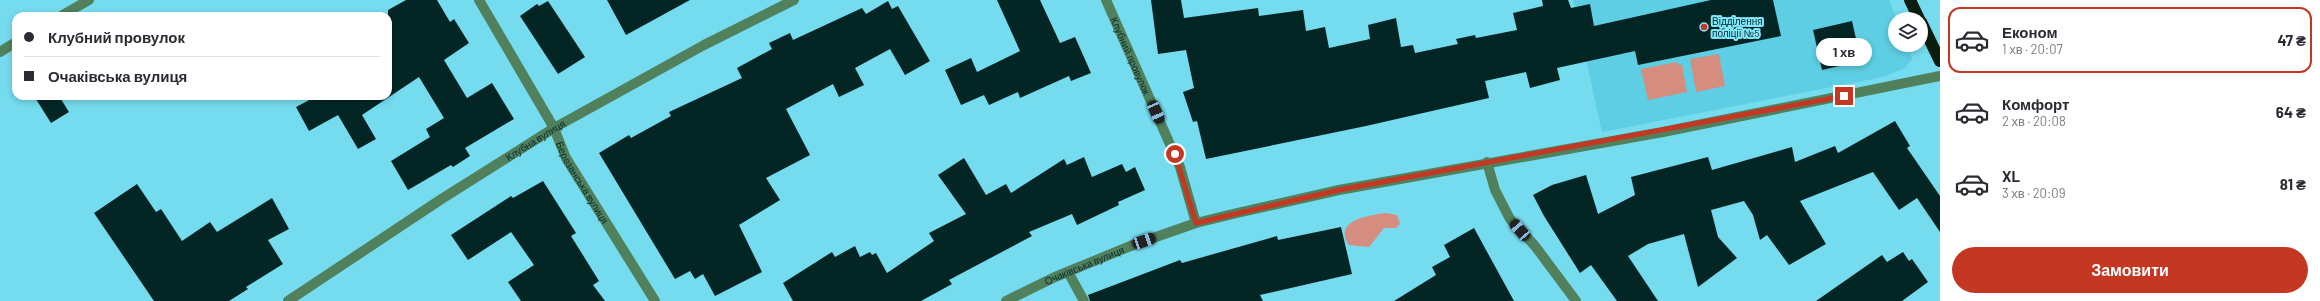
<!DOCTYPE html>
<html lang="uk">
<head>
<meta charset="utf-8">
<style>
	:root { --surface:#fff; --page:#f2f2f3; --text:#2b2b33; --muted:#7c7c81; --line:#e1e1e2; --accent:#c33723 }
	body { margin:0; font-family:Barlow,sans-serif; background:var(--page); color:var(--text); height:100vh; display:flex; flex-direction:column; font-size:15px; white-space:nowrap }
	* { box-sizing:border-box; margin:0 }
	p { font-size:13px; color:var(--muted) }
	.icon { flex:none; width:22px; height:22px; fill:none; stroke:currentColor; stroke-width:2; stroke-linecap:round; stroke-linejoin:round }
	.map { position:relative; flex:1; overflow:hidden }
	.drawer { display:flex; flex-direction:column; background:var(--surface); width:380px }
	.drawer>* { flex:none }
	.top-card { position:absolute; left:12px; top:12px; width:380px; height:88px; border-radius:12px; box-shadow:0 2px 6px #0003; display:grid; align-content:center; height:88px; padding:0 12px; background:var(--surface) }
	.fabs { position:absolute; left:1888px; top:12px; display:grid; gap:8px }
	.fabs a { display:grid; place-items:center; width:40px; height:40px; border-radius:50%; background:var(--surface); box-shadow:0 2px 6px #0003; font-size:20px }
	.end { position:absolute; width:18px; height:18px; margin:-9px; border:5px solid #c33723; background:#fff; box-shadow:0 0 0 2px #fff }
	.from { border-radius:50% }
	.bubble { position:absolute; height:28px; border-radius:14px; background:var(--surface); box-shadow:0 2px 6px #0003; font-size:13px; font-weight:700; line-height:28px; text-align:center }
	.car { position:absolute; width:12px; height:24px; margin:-12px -6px; border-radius:5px; box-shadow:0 0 3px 1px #0007; background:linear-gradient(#222 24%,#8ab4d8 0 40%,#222 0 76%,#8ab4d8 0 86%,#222 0) }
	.top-card b { display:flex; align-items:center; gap:14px; height:38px; font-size:15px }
	.top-card b+b { border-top:1px solid var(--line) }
	.top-card i { width:10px; height:10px; background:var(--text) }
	ul { padding:7px 0 0; list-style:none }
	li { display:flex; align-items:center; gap:12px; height:66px; margin:0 8px 6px; padding:0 4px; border:2px solid transparent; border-radius:12px }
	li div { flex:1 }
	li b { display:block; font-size:15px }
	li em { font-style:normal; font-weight:700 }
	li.current { border-color:var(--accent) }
	li>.icon { width:36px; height:36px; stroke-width:1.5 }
	.primary-button { display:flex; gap:8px; margin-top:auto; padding:8px 12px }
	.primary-button a { flex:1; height:46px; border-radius:24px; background:var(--accent); color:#fff; font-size:16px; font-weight:700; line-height:46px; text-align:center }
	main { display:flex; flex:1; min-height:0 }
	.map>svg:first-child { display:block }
</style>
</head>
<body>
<main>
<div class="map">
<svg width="1940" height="301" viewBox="0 0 1940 301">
	<rect width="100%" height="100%" fill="#75dbee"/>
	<path fill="#5dcee3" d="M 1573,0 L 1889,0 L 1897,19 L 1895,19 L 1895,45 L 1909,45 L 1912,59 L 1905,68 L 1883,77 L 1602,132 Z"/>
	<g fill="#d58d7f">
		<path d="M 1719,54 L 1725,86 L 1696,92 L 1690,59 Z"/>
		<path d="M 1677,62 L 1678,65 L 1682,64 L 1687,92 L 1648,100 L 1641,69 Z"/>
		<path d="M 1386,213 L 1397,215 L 1400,224 L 1396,228 L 1384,228 L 1369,247 L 1349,245 C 1332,220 1371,215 1386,213 Z"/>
	</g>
	<g fill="#032625">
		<path d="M 406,0 L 437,0 L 450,22 L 454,19 L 469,43 L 444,60 L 467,98 L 492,83 L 514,119 L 465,148 L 470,156 L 453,167 L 451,165 L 408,190 L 391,161 L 430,137 L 426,129 L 444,118 L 419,77 L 362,115 L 376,139 L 358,149 L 338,115 L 309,131 L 296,107 L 317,96 L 388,96 L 388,10 Z"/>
		<path d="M 607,0 L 690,0 L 626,35 Z"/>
		<path d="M 997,0 L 1040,0 L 1060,43 L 1075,37 L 1091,73 L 1071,81 L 1069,76 L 1020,98 L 1018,92 L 989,105 L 984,95 L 961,105 L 945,70 L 971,58 L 977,72 L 1020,51 Z"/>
		<path d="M 1151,0 L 1181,0 L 1184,18 L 1258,8 L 1259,16 L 1303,10 L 1306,31 L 1325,27 L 1329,48 L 1370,39 L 1368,25 L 1396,18 L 1401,47 L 1413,45 L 1415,53 L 1458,44 L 1456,39 L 1475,35 L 1476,38 L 1517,30 L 1513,13 L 1543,6 L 1542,0 L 1568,0 L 1571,8 L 1590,4 L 1594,26 L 1711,0 L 1773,0 L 1781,36 L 1638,65 L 1635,51 L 1557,68 L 1560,80 L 1530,88 L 1526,72 L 1485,81 L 1489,98 L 1366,126 L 1206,159 L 1197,121 L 1193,122 L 1183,92 L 1194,88 L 1186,50 L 1158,54 Z"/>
		<path d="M 548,1 L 585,57 L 558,74 L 520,16 L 537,4 L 539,6 Z"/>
		<path d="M 888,1 L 892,9 L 898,6 L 930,61 L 905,75 L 890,49 L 855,68 L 864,85 L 839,97 L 833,84 L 786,109 L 810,155 L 766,178 L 780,200 L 739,225 L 762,272 L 715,296 L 703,274 L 695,279 L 690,271 L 675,279 L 599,153 L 629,135 L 631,138 L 671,116 L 669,112 L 742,78 L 737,68 L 772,49 L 769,43 L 790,33 L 793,40 L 862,8 L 866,14 Z"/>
		<path d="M 1852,21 L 1861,61 L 1822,70 L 1813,30 Z"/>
		<path d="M 34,96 L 59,96 L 69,112 L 51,123 Z"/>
		<path d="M 1895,121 L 1910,146 L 1907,148 L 1940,196 L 1940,232 L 1917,198 L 1899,210 L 1873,172 L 1800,201 L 1826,244 L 1789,265 L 1767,235 L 1760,240 L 1753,215 L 1744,201 L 1711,210 L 1718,237 L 1737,258 L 1698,287 L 1684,234 L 1648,244 L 1628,256 L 1658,301 L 1617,301 L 1591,265 L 1580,273 L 1544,216 L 1533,195 L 1552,185 L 1586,175 L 1598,214 L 1635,195 L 1631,177 L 1708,157 L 1712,170 L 1792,147 L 1795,162 L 1835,146 L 1838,153 Z"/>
		<path d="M 1084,157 L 1092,177 L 1122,164 L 1126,172 L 1135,167 L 1145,190 L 1118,202 L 1119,205 L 1077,225 L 1072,214 L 1029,232 L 1032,236 L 949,280 L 952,284 L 921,301 L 793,301 L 783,283 L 832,252 L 835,257 L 855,246 L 860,257 L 870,252 L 872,255 L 876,253 L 887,273 L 934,241 L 929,233 L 966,214 L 938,175 L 964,158 L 986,195 L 1006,184 L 1011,193 L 1064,159 L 1067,165 Z"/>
		<path d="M 543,181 L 576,233 L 571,236 L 599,281 L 593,285 L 605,301 L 521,301 L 508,282 L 534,265 L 511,232 L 468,260 L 451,235 L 511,196 L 513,198 Z"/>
		<path d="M 137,184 L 156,212 L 161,209 L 182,241 L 210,222 L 217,232 L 272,198 L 289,229 L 268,240 L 283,264 L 246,287 L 248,289 L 229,301 L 154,301 L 94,213 Z"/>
		<path d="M 1341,227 L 1352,274 L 1260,295 L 1263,301 L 1090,301 L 1088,295 L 1180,260 L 1182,263 L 1277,236 L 1278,240 Z"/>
		<path d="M 1474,228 L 1514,301 L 1394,301 L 1436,275 L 1432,267 L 1450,257 L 1444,245 Z"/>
		<path d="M 1903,252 L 1909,261 L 1912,259 L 1928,282 L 1902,301 L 1816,301 L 1882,255 L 1887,262 Z"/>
	</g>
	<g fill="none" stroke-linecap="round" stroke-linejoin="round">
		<g stroke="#50805c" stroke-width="10">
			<path id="s1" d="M 479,0 L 554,128 L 566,158 L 655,301"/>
			<path id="s2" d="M 1106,0 L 1180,167 L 1196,223"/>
			<path d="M 61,16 L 89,0"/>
			<path d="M 0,52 L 16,42"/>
			<path d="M 1487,162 L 1495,190 L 1510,219 L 1535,246 L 1576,301"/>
			<path d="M 1068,272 L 1084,301"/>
			<path id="s3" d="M 288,301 L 440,200 L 554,128 L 704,45 L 794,0"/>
			<path id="s4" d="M 1006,301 L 1055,277 L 1133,245 L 1196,223 L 1237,213 L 1339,190 L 1663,132 L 1940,76"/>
		</g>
		<g stroke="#0c1d10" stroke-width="12">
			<path d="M 1910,0 L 1919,19"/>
			<path d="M 1921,22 L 1940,61"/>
		</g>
	</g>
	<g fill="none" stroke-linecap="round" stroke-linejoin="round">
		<path stroke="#c33723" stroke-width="5" d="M 1175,154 L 1196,223 L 1339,190 L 1844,96"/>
	</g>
	<circle fill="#c33723" stroke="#82e8fb" stroke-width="1.5" cx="1704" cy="27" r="4"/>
	<g text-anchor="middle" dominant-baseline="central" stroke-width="4" stroke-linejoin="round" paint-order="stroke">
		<g font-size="10" fill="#07292f" stroke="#82e8fb" text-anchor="start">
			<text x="1712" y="21">Відділення<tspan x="1712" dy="12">поліції №5</tspan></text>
		</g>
		<g font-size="10" fill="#07292f" stroke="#82e8fb">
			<text stroke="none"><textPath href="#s2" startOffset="61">Клубний провулок</textPath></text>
			<text stroke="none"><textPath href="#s3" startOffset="295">Клубна вулиця</textPath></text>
			<text stroke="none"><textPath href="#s1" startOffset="210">Березанська вулиця</textPath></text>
			<text stroke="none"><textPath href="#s4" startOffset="86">Очаківська вулиця</textPath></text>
		</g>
	</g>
</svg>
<div class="fabs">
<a><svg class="icon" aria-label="layers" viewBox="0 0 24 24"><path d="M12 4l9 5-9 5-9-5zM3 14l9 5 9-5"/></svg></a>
</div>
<i class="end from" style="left:1175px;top:154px"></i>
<i class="end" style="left:1844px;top:96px"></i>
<div class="bubble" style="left:1816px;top:38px;width:56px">1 хв</div>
<i class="car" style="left:1156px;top:112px;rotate:156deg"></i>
<i class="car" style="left:1520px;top:230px;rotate:319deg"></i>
<i class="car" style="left:1144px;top:241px;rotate:71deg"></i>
<div class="top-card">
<b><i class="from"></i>Клубний провулок</b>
<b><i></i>Очаківська вулиця</b>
</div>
</div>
<section class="drawer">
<ul>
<li class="current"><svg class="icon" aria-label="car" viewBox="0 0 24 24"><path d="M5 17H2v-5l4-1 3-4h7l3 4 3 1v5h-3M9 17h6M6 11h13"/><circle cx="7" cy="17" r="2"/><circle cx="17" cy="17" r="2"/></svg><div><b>Економ</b><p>1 хв · 20:07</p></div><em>47 ₴</em></li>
<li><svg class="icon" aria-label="car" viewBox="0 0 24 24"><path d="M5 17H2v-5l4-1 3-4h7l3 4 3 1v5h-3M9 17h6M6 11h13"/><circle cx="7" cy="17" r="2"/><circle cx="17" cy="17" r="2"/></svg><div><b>Комфорт</b><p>2 хв · 20:08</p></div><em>64 ₴</em></li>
<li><svg class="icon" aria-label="car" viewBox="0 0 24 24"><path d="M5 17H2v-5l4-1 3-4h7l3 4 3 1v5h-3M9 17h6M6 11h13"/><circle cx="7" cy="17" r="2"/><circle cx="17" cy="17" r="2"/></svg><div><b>XL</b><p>3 хв · 20:09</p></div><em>81 ₴</em></li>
</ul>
<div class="primary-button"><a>Замовити</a></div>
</section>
</main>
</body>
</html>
